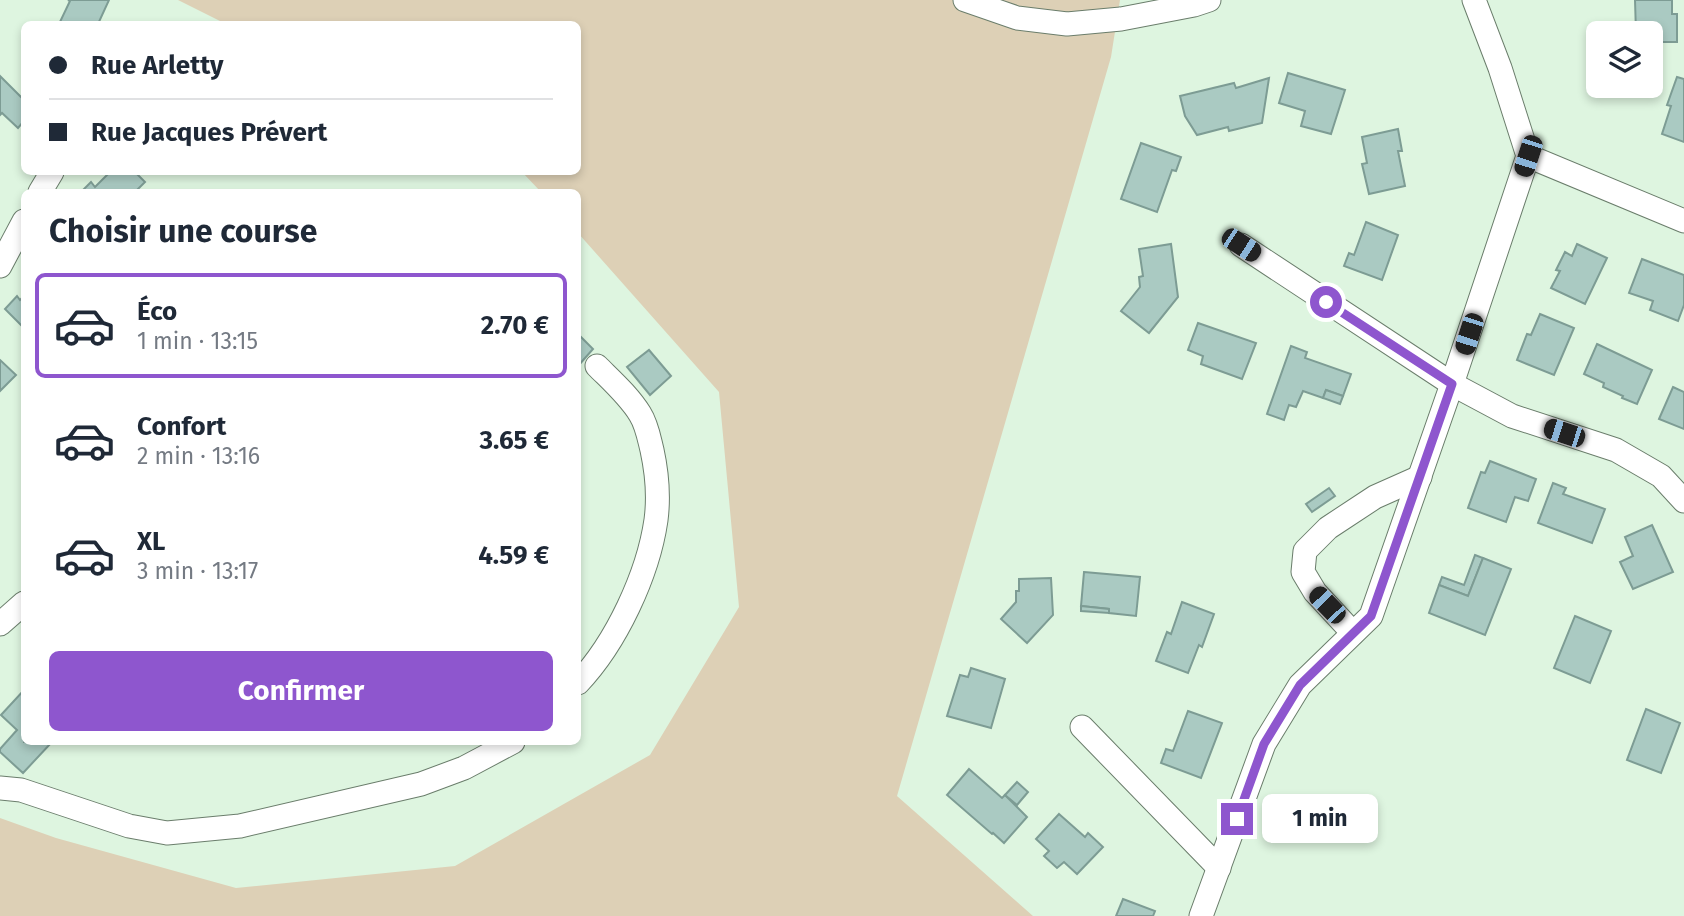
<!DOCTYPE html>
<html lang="fr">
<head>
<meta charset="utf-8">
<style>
	:root { --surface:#fff; --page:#f6f6f7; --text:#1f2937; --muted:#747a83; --line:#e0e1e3; --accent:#8e56ce }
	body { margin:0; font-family:"Fira Sans",sans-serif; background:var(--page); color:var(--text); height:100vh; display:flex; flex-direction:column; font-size:26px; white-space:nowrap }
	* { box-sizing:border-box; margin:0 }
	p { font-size:23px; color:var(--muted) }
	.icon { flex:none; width:38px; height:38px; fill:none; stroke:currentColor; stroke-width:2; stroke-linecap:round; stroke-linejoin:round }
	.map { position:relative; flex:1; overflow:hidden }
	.panel { position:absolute; left:21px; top:189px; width:560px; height:556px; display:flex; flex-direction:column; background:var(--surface); border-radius:10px; box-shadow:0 4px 10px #0003 }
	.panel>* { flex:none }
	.guide { position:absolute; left:21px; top:21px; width:560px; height:154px; border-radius:10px; box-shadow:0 4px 10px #0003; display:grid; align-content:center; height:154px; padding:0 28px; background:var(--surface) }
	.tools { position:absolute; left:1586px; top:21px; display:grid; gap:14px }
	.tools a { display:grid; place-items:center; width:77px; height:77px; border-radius:10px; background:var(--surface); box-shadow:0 4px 10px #0003; font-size:35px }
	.end { position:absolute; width:32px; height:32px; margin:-16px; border:9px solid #8e56ce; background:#fff; box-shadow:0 0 0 4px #fff }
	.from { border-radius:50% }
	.bubble { position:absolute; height:49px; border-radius:10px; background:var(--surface); box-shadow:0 4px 10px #0003; font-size:23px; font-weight:700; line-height:49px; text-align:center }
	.car { position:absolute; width:21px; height:42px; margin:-21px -10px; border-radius:9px; box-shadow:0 0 5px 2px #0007; background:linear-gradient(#222 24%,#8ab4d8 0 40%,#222 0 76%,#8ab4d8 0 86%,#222 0) }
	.guide b { display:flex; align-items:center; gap:24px; height:66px; font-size:26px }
	.guide b+b { border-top:2px solid var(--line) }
	.guide i { width:18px; height:18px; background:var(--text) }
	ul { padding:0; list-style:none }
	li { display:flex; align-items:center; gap:21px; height:105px; margin:0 14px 10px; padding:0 14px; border:4px solid transparent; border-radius:10px }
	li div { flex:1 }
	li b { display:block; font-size:26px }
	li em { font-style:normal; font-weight:700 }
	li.active { border-color:var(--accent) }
	li>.icon { width:63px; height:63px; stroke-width:1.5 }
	h2 { padding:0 28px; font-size:32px; line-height:84px }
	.primary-button { display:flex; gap:14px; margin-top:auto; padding:14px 28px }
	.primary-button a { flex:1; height:80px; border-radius:10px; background:var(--accent); color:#fff; font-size:28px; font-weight:700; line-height:80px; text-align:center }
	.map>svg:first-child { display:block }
</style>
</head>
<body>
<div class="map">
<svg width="1684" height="916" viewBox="0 0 1684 916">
	<rect width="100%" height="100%" fill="#def5e0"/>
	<path fill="#ddd0b6" d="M 178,0 L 1120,0 L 1111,57 L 897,796 L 1033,916 L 0,916 L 0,818 L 56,838 L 236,888 L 455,866 L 650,755 L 739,607 L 719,392 L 578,233 L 578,192 L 541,192 L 522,172 L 578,172 L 578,24 L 226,24 Z"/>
	<g fill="#aacac2" stroke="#7d9c94" stroke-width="2">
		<path d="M 68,0 L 109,0 L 98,24 L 59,24 L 70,1 Z"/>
		<path d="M 1635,0 L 1672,0 L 1672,14 L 1677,14 L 1677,42 L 1650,42 L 1650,33 L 1636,33 Z"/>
		<path d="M 1288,73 L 1345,90 L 1331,134 L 1301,126 L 1305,111 L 1279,103 Z"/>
		<path d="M 0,76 L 24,100 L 24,121 L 18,128 L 2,113 L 0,115 Z"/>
		<path d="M 1677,77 L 1684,79 L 1684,142 L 1662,134 L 1671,106 L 1667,105 Z"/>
		<path d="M 1269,78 L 1262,123 L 1229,131 L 1228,127 L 1197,135 L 1185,116 L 1180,96 L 1234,83 L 1236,88 Z"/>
		<path d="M 1398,129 L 1402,151 L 1398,151 L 1405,186 L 1369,194 L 1362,164 L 1367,163 L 1362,137 Z"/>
		<path d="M 1141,143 L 1181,157 L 1176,171 L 1172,170 L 1157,212 L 1121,199 Z"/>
		<path d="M 110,172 L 135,172 L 145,182 L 135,192 L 81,192 L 91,182 L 95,187 Z"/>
		<path d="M 1366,222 L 1398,235 L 1382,280 L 1344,266 L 1349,253 L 1354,255 Z"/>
		<path d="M 1171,244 L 1178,297 L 1149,333 L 1121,311 L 1140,287 L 1139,277 L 1143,276 L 1139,249 Z"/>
		<path d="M 1577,244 L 1607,258 L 1585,304 L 1551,288 L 1560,271 L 1556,270 L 1565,252 L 1572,256 Z"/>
		<path d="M 1642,259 L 1684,275 L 1684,305 L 1678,321 L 1650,310 L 1653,301 L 1629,293 Z"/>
		<path d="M 17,296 L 20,300 L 24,296 L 24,328 L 5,309 Z"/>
		<path d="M 1540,314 L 1574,328 L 1554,375 L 1517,360 L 1527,334 L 1531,335 Z"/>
		<path d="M 1198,323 L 1256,343 L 1242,379 L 1201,364 L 1203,356 L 1188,350 Z"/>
		<path d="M 578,334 L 593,349 L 578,366 Z"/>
		<path d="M 1597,344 L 1652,370 L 1637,404 L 1622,398 L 1623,396 L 1603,387 L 1604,383 L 1584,374 Z"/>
		<path d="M 1291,346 L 1307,352 L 1305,358 L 1351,374 L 1343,396 L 1326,390 L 1323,398 L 1303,391 L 1296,407 L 1289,405 L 1284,420 L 1267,414 Z"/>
		<path d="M 649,350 L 671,376 L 650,395 L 627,367 Z"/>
		<path d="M 0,360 L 16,375 L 0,391 Z"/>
		<path d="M 1673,387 L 1684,392 L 1684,429 L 1659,419 Z"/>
		<path d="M 1326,390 L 1343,396 L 1340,404 L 1323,398 Z"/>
		<path d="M 1490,461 L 1536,479 L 1528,501 L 1515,497 L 1506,522 L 1468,508 L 1481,472 L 1485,473 Z"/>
		<path d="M 1553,483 L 1566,488 L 1563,494 L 1605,509 L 1592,543 L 1538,523 Z"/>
		<path d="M 1329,488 L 1335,496 L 1312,512 L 1306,504 Z"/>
		<path d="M 1652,525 L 1673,572 L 1633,589 L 1620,562 L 1633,556 L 1625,537 Z"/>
		<path d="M 1475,555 L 1483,558 L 1468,596 L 1439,585 L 1442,577 L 1464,585 Z"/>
		<path d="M 1483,558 L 1511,569 L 1485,635 L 1429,613 L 1439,585 L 1468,596 Z"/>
		<path d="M 1084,572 L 1140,577 L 1136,616 L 1109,613 L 1109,609 L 1081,606 Z"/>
		<path d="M 1051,578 L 1053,615 L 1027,643 L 1001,619 L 1016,602 L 1016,591 L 1019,591 L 1019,579 Z"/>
		<path d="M 1182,602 L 1214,614 L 1202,647 L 1199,645 L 1188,673 L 1156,661 L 1167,632 L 1171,634 Z"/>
		<path d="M 1081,606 L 1109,609 L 1109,613 L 1081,611 Z"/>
		<path d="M 1575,616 L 1611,631 L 1590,683 L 1554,668 Z"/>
		<path d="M 971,668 L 1005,679 L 991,728 L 947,716 L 960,675 L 968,677 Z"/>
		<path d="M 24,690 L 24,742 L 52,742 L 23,773 L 0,752 L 0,749 L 17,730 L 1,715 Z"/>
		<path d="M 1646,709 L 1680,723 L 1661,773 L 1627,760 Z"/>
		<path d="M 1188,711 L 1222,723 L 1201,778 L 1161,763 L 1166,749 L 1173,751 Z"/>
		<path d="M 969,769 L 1002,798 L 1005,795 L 1027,817 L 1004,843 L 993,833 L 992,834 L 947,795 Z"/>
		<path d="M 1017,782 L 1028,792 L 1017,805 L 1005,795 Z"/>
		<path d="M 1059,814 L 1085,837 L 1088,833 L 1103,847 L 1077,874 L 1064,862 L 1057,868 L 1044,856 L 1049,851 L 1036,839 Z"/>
		<path d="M 1123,899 L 1155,911 L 1153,916 L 1116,916 Z"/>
	</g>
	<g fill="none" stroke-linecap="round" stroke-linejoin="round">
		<defs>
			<g id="minor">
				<path d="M 965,0 L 1017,18 L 1067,24 L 1121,19 L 1194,5 L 1209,0"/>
				<path d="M 1528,156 L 1684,221"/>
				<path d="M 40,192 L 52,172"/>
				<path d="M 1241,245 L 1452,384 L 1512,416 L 1616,450 L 1661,476 L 1684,501"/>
				<path d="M 0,266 L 24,221"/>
				<path d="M 0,624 L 24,603"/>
				<path d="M 1353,633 L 1315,592 L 1303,572 L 1305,551 L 1328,528 L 1375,497 L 1420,477"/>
				<path d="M 578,683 C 616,643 648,575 656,520 C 659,497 657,473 652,450 C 649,438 647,425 640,414 C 629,396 612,381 597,366"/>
				<path d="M 1082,727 L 1219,868"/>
				<path d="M 0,788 L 21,790 L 129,826 L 167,833 L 240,826 L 421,784 L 464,768 L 513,742"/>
				<path d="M 1201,916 L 1264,744 L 1300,685 L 1371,616 L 1452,384 L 1528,156 L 1500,68 L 1474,0"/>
			</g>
		</defs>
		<use href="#minor" stroke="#6a7d6b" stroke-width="25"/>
		<use href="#minor" stroke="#fff" stroke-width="23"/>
	</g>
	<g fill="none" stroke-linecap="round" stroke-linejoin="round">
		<path stroke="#8e56ce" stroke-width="9" d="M 1237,819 L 1264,744 L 1300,685 L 1371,616 L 1452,384 L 1326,302"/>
	</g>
</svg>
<div class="tools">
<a><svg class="icon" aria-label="layers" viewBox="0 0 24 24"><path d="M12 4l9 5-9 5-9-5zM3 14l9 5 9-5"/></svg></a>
</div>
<i class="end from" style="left:1326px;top:302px"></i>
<i class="end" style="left:1237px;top:819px"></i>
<div class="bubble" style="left:1262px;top:794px;width:116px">1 min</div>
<i class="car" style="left:1528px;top:156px;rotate:198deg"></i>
<i class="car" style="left:1241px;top:245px;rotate:123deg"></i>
<i class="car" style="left:1469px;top:334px;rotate:198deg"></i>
<i class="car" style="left:1564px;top:433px;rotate:288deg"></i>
<i class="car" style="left:1327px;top:605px;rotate:316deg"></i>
<div class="guide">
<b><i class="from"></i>Rue Arletty</b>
<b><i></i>Rue Jacques Prévert</b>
</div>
<section class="panel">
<h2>Choisir une course</h2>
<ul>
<li class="active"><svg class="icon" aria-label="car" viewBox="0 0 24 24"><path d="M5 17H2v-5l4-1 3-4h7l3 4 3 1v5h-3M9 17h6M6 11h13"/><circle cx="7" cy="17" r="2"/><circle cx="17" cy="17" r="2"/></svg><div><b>Éco</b><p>1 min · 13:15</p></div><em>2.70 €</em></li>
<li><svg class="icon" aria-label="car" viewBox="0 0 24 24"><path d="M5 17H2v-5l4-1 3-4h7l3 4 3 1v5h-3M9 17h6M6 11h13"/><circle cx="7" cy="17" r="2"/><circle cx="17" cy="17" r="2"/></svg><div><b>Confort</b><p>2 min · 13:16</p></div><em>3.65 €</em></li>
<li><svg class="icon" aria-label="car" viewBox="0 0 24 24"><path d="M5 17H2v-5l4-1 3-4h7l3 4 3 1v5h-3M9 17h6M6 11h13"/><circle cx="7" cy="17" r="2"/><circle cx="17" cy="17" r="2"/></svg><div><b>XL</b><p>3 min · 13:17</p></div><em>4.59 €</em></li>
</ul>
<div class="primary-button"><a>Confirmer</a></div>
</section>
</div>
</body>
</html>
